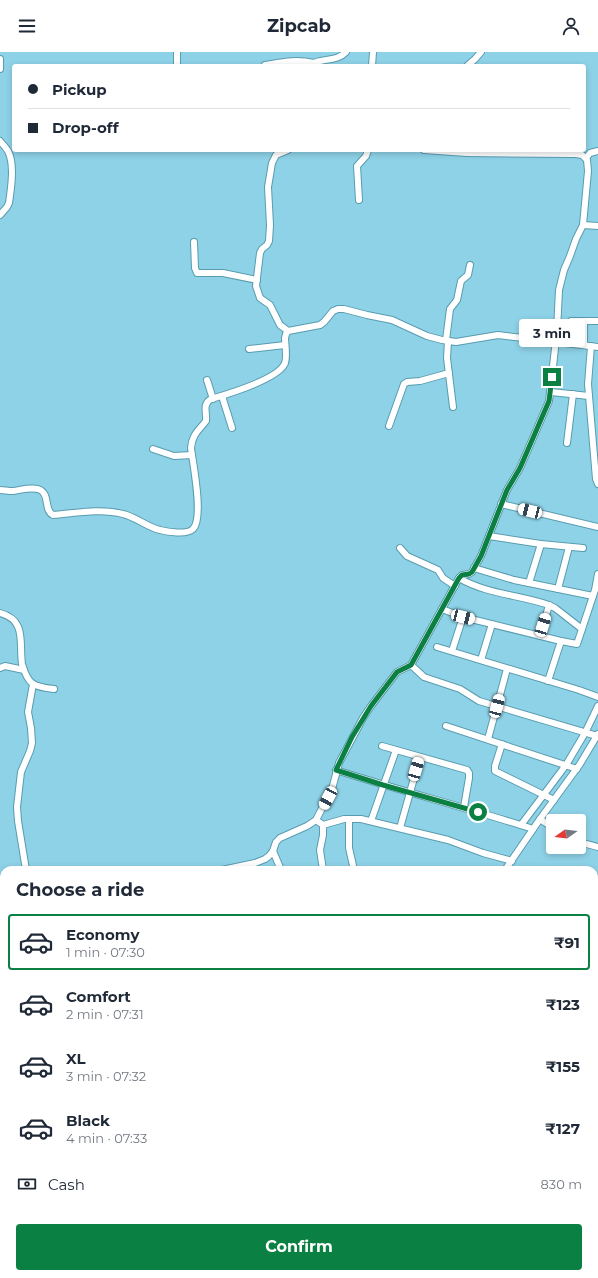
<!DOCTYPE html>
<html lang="en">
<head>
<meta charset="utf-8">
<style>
	:root { --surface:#fff; --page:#f6f6f7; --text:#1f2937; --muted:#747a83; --line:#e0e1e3; --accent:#0b8043 }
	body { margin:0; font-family:Montserrat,sans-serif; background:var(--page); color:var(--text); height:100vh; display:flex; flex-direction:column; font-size:15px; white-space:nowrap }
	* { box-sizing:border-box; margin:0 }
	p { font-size:13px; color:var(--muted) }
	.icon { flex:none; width:22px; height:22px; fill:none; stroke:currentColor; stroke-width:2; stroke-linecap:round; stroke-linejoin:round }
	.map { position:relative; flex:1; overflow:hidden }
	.drawer { position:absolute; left:0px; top:814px; width:598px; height:412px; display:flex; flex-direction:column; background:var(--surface); border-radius:12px 12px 0 0; box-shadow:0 2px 6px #0003 }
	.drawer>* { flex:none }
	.guide { position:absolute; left:12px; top:12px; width:574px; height:88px; border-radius:4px; box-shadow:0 2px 6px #0003; display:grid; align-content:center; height:88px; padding:0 16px; background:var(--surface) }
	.needle { width:26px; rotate:256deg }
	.tools { position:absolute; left:546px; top:762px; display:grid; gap:8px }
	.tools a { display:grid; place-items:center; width:40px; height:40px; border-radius:4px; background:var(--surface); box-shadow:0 2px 6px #0003; font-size:20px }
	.end { position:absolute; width:18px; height:18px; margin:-9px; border:5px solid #0b8043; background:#fff; box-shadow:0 0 0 2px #fff }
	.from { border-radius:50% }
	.bubble { position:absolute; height:28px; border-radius:4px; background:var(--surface); box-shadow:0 2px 6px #0003; font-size:13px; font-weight:700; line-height:28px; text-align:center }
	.car { position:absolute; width:12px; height:24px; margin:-12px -6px; border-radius:5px; box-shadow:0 0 3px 1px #0007; background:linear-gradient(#fff 24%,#345 0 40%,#fff 0 76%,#345 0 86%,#fff 0) }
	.guide b { display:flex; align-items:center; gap:14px; height:38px; font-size:15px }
	.guide b+b { border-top:1px solid var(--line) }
	.guide i { width:10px; height:10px; background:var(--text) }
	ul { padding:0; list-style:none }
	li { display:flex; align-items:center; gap:12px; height:56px; margin:0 8px 6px; padding:0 8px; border:2px solid transparent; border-radius:4px }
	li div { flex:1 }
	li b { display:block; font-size:15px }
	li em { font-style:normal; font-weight:700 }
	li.on { border-color:var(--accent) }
	li>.icon { width:36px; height:36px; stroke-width:1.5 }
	h2 { padding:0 16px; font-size:18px; line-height:48px }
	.pay { display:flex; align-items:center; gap:10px; height:44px; padding:0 16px; font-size:15px }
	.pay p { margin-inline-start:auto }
	.button { display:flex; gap:8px; margin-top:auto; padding:8px 16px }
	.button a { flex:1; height:46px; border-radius:4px; background:var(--accent); color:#fff; font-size:16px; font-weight:700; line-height:46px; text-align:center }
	header { display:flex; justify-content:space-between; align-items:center; height:52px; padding:0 16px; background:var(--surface); font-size:18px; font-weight:700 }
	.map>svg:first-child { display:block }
</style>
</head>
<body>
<header><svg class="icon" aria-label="menu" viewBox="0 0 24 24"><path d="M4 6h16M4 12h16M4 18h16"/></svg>Zipcab<svg class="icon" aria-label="person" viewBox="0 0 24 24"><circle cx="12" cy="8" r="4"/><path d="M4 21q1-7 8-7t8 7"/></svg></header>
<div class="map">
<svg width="598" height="1226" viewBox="0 0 598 1226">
	<rect width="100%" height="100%" fill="#8ed2e7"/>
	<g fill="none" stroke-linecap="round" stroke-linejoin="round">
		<defs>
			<g id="minor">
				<path d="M 177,0 L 177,14"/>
				<path d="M 0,7 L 0,17"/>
				<path d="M 265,13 C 283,10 296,7 314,11"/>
				<path d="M 310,14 C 318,5 336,11 346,0"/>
				<path d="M 372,14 L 373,0"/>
				<path d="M 467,14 L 475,7 L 481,0"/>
				<path d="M 0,89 C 3,92 6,96 8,99 C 15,112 11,137 9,151 L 7,155 L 0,163"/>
				<path d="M 288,98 L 276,103 L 272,111 L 268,135 L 270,173 L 269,189 L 267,193 L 262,197 L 260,201 L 256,234 L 260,246 L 270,253 L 280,273 L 288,279"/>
				<path d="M 586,106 L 590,101 L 598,99"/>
				<path d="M 359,148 L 357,114 L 366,104 L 368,98"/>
				<path d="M 583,173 L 598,174"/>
				<path d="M 194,190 L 195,216 L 197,221 L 223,221 L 257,228"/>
				<path d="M 571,269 L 598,269"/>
				<path d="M 446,288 L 450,257 L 457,248 L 461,229 L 468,223 L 470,213"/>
				<path d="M 448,289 L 447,306 L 453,355"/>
				<path d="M 584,293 L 584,269"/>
				<path d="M 591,294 L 588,332 L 596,427 L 598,432"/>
				<path d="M 249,297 L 285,293"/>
				<path d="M 207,328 L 213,347"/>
				<path d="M 551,340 L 589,344"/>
				<path d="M 222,344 L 232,376"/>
				<path d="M 389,374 L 404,332 L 407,330 L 420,329 L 449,321"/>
				<path d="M 567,391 L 573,342"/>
				<path d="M 153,397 L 174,404 L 192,403"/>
				<path d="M 0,438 C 4,438 8,439 13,439 C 21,438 29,435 38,437 C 51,441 43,458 53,463 C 76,461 101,456 123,462 C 136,465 147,475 160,478 C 167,480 187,483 193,477 C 204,466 193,412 191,396 C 192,383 198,379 206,369 C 207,361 202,352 211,347 C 228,342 275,328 284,313 C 288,308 285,292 285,286 L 286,282 L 288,279 L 320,273 L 324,270 L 333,259 L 338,257 L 344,257 L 367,263 L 392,268 L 427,284 L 442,288 L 456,290 L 498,283 L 598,295"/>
				<path d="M 501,452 L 598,475"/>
				<path d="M 489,484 L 541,492 L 583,496"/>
				<path d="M 400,496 L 407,504 L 438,518 L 443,526 L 455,534"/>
				<path d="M 474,516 L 514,528 L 593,544"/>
				<path d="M 459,526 C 486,542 520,543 549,553 L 555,556 L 582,577"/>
				<path d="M 529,531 L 541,492"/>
				<path d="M 558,537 L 569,495"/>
				<path d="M 442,557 L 463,565 L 561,589 L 577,592 L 595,538 L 598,522"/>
				<path d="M 0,561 C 27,568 19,591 22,612 C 28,633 34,635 54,637"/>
				<path d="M 540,584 L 549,553"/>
				<path d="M 437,595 L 579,638 L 598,645"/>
				<path d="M 452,599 L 463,565"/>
				<path d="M 481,608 L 492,572"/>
				<path d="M 411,613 L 424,625 L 460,637 L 479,649 L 597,684"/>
				<path d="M 0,616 L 5,614 L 24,618"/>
				<path d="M 548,629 L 561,589"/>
				<path d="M 446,674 L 577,717"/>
				<path d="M 488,687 L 507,617"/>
				<path d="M 502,692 L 495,714 L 495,719 L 554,748"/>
				<path d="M 382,694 L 467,718 L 469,721 L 469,726 L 464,755"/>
				<path d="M 336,718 C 401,739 468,756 533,777"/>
				<path d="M 349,767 L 349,796 L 354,818"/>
				<path d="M 540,767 L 553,776"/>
				<path d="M 316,768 L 323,773 L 344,767 L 361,767 L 448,788 L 483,801 L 512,809"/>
				<path d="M 371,769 L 396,698"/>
				<path d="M 323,773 L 323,783 L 320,798 L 323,818"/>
				<path d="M 521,773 L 566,713 L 585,681 L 598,654"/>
				<path d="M 400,776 L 420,705"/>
				<path d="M 579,790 L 598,795"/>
				<path d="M 273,799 L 281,818"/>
				<path d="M 26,818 L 18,769 L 17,755 L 21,720 L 30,699 L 32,691 L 31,676 L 28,660 L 33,632"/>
				<path d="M 222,818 L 255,811 L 265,807 L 269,804 L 273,799 L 276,790 L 280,786 L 307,774 L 316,768 L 332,737 L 339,711 L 363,666 L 371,654 L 397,620 L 411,613 L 459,526 L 462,523 L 469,522 L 472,520 L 481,504 L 507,438 L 520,416 L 549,349 L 557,279 L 559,238 L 564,218 L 570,204 L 576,187 L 583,173 L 588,119 L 587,108 L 582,103 L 576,102 L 467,101 L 424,98"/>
				<path d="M 505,818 L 540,767 L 580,712 L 598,682"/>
				<path d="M 0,857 L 4,858"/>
				<path d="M 594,886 L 598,888"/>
				<path d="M 0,898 L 4,902"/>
				<path d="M 0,977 L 4,927"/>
				<path d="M 594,1013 L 598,1014"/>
				<path d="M 0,1020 L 4,1031"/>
				<path d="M 0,1166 L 4,1168"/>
				<path d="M 0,1193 L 4,1188"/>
				<path d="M 334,1222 L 336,1226"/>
				<path d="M 481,1226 L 482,1222"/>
			</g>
		</defs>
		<use href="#minor" stroke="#599cb0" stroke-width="8"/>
		<use href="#minor" stroke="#fff" stroke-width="6"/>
	</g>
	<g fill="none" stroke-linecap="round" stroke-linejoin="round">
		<path stroke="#0b8043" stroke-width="5" d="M 478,760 L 383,733 L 336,718 L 352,685 L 371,654 L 397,620 L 411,613 L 459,526 L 462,523 L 469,522 L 472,520 L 481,504 L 507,438 L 520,416 L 549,349 L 552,325"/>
	</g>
</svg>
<div class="tools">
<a><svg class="needle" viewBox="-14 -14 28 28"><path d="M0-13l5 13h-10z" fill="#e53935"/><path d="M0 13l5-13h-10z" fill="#747a83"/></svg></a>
</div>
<i class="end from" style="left:478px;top:760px"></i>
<i class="end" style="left:552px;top:325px"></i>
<div class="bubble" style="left:519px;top:267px;width:66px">3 min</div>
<i class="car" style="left:530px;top:459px;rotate:284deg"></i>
<i class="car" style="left:463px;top:565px;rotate:104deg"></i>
<i class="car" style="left:543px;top:573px;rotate:17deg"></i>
<i class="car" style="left:497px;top:654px;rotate:15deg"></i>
<i class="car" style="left:416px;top:717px;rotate:16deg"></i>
<i class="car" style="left:328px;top:746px;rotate:208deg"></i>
<div class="guide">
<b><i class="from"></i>Pickup</b>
<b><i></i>Drop-off</b>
</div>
<section class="drawer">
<h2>Choose a ride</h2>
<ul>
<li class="on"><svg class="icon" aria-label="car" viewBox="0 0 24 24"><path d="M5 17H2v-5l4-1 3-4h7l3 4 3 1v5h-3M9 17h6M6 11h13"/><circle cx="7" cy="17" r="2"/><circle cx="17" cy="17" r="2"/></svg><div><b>Economy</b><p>1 min · 07:30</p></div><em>₹91</em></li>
<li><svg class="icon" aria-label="car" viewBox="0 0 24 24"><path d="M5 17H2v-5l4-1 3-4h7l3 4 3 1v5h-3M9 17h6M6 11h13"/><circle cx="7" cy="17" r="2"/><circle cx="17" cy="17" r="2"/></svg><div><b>Comfort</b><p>2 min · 07:31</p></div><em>₹123</em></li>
<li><svg class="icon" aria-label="car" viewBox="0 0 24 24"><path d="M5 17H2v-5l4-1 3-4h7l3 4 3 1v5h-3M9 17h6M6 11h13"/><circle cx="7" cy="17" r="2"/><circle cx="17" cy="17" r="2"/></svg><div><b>XL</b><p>3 min · 07:32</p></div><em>₹155</em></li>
<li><svg class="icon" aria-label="car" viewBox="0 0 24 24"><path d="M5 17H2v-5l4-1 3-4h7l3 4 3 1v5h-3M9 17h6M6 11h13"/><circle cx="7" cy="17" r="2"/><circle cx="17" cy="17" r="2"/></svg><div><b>Black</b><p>4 min · 07:33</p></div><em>₹127</em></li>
</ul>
<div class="pay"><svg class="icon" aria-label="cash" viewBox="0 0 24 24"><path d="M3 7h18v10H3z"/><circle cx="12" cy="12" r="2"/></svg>Cash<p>830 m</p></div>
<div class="button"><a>Confirm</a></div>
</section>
</div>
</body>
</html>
